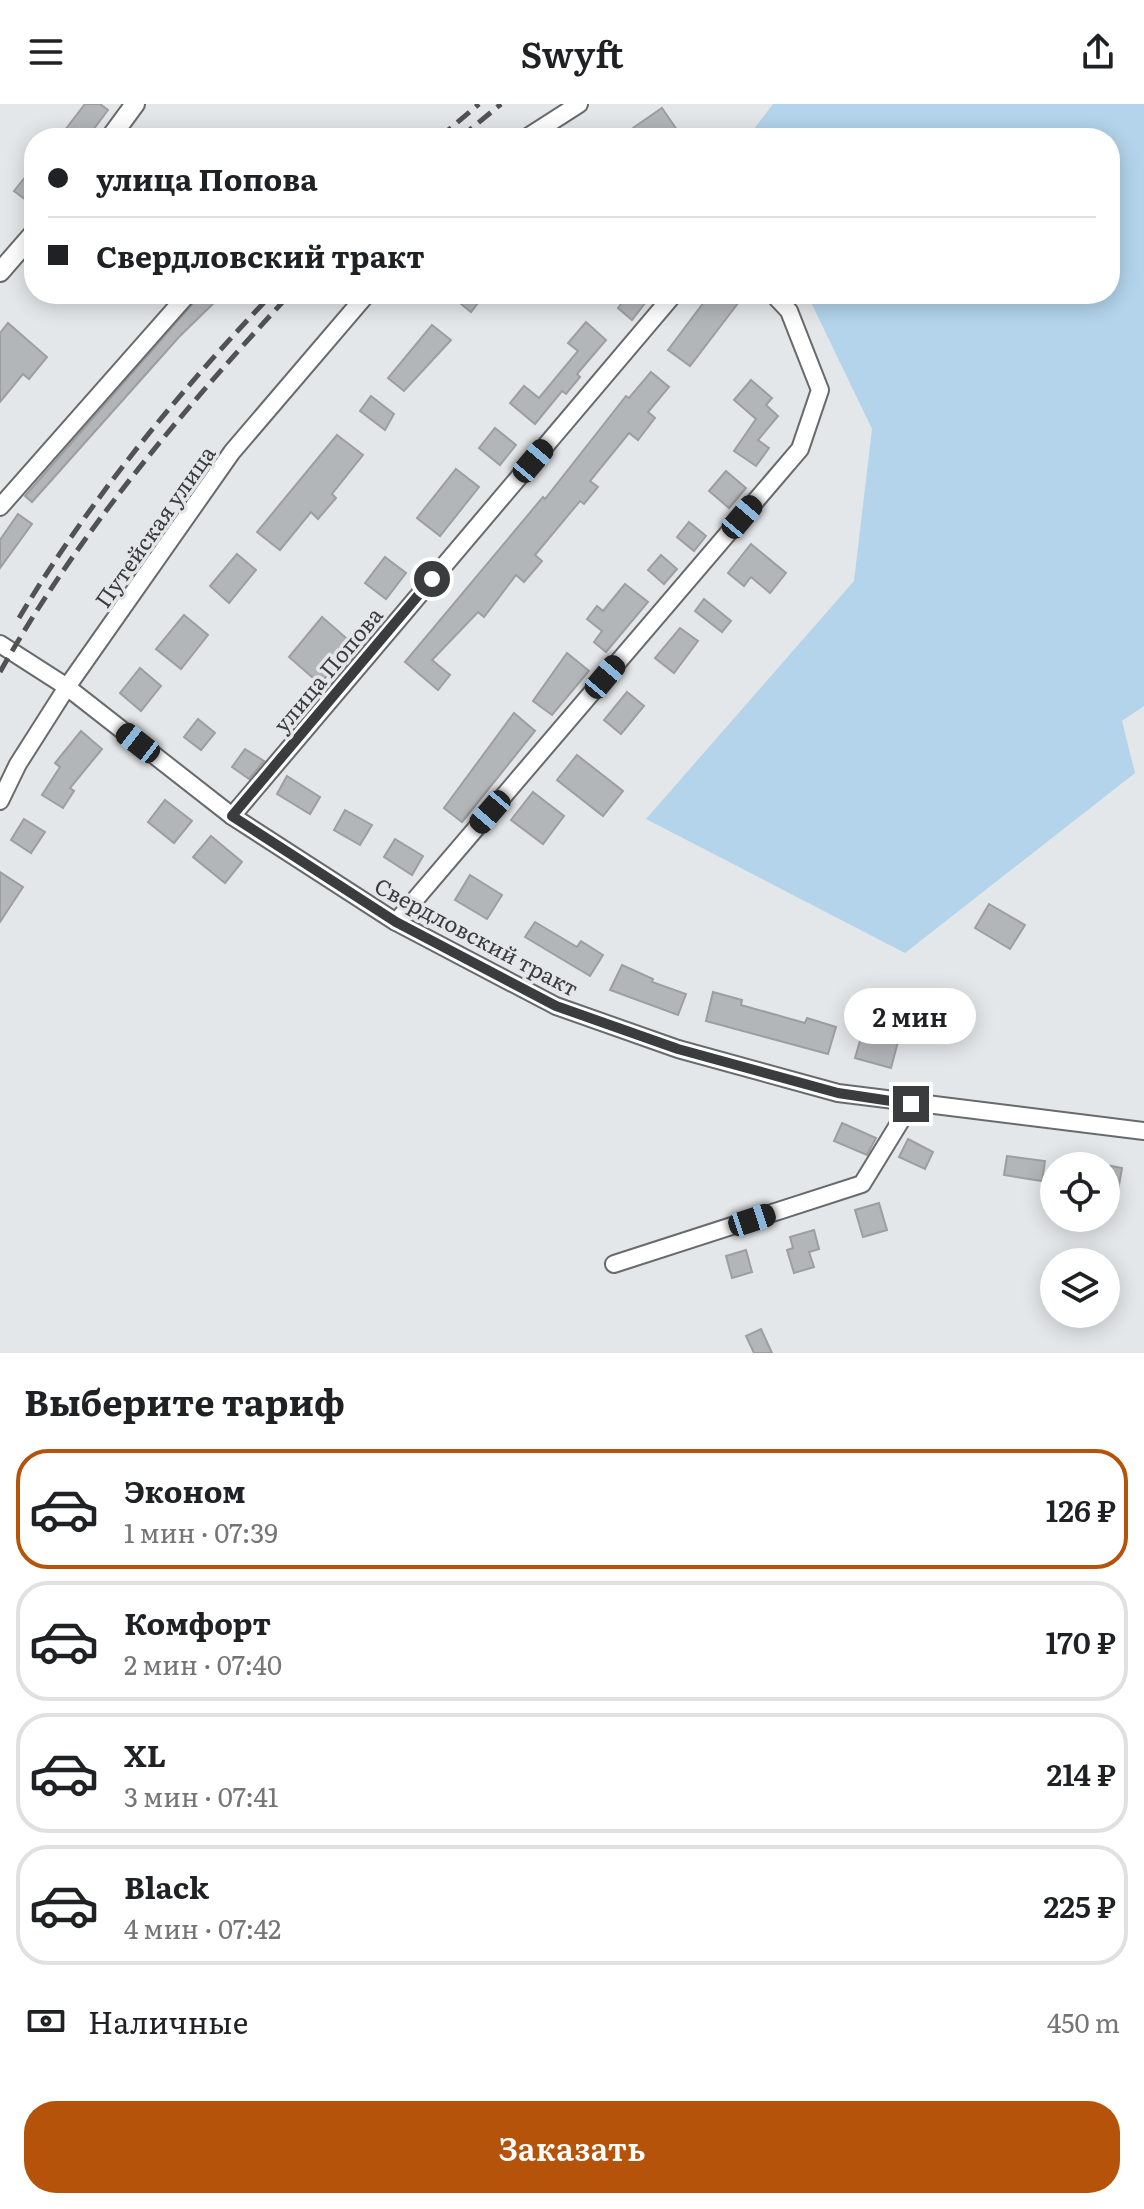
<!DOCTYPE html>
<html lang="ru">
<head>
<meta charset="utf-8">
<style>
	:root { --surface:#fff; --page:#f2f2f2; --text:#202124; --muted:#757577; --line:#e0e0e0; --accent:#b45309 }
	body { margin:0; font-family:Literata,serif; background:var(--page); color:var(--text); height:100vh; display:flex; flex-direction:column; font-size:30px; white-space:nowrap }
	* { box-sizing:border-box; margin:0 }
	p { font-size:26px; color:var(--muted) }
	.icon { flex:none; width:44px; height:44px; fill:none; stroke:currentColor; stroke-width:2; stroke-linecap:round; stroke-linejoin:round }
	.map { position:relative; height:1249px; overflow:hidden }
	.details { display:flex; flex-direction:column; background:var(--surface); flex:1 }
	.details>* { flex:none }
	.top-card { position:absolute; left:24px; top:24px; width:1096px; height:176px; border-radius:32px; box-shadow:0 4px 20px #0003; display:grid; align-content:center; height:176px; padding:0 24px; background:var(--surface) }
	.fabs { position:absolute; left:1040px; top:1048px; display:grid; gap:16px }
	.fabs a { display:grid; place-items:center; width:80px; height:80px; border-radius:50%; background:var(--surface); box-shadow:0 4px 20px #0003; font-size:40px }
	.end { position:absolute; width:36px; height:36px; margin:-18px; border:10px solid #3b3c3d; background:#fff; box-shadow:0 0 0 4px #fff }
	.from { border-radius:50% }
	.bubble { position:absolute; height:56px; border-radius:28px; background:var(--surface); box-shadow:0 4px 20px #0003; font-size:26px; font-weight:600; line-height:56px; text-align:center }
	.car { position:absolute; width:24px; height:48px; margin:-24px -12px; border-radius:10px; box-shadow:0 0 6px 2px #0007; background:linear-gradient(#222 24%,#8ab4d8 0 40%,#222 0 76%,#8ab4d8 0 86%,#222 0) }
	.top-card b { display:flex; align-items:center; gap:28px; height:76px; font-size:30px }
	.top-card b+b { border-top:2px solid var(--line) }
	.top-card i { width:20px; height:20px; background:var(--text) }
	ul { padding:0; list-style:none }
	li { display:flex; align-items:center; gap:24px; height:120px; margin:0 16px 12px; padding:0 8px; border:4px solid var(--line); border-radius:32px }
	li div { flex:1 }
	li b { display:block; font-size:30px }
	li em { font-style:normal; font-weight:600 }
	li.current { border-color:var(--accent) }
	li>.icon { width:72px; height:72px; stroke-width:1.5 }
	h2 { padding:0 24px; font-size:36px; line-height:96px }
	.pay { display:flex; align-items:center; gap:20px; height:88px; padding:0 24px; font-size:30px }
	.pay p { margin-inline-start:auto }
	.action { display:flex; gap:16px; margin-top:auto; padding:16px 24px }
	.action a { flex:1; height:92px; border-radius:32px; background:var(--accent); color:#fff; font-size:32px; font-weight:600; line-height:92px; text-align:center }
	header { display:flex; justify-content:space-between; align-items:center; height:104px; padding:0 24px; background:var(--surface); font-size:36px; font-weight:600 }
	.map>svg:first-child { display:block }
</style>
</head>
<body>
<header><svg class="icon" aria-label="menu" viewBox="0 0 24 24"><path d="M4 6h16M4 12h16M4 18h16"/></svg>Swyft<svg class="icon" aria-label="share" viewBox="0 0 24 24"><path d="M12 15V3M7 8l5-5 5 5M5 13v7h14v-7"/></svg></header>
<div class="map">
<svg width="1144" height="1249" viewBox="0 0 1144 1249">
	<rect width="100%" height="100%" fill="#e4e7e9"/>
	<path fill="#b3d4eb" d="M 773,0 L 1144,0 L 1144,602 L 1122,617 L 1135,669 L 905,849 L 646,715 L 854,477 L 872,325 L 807,190 L 1110,190 L 1110,34 L 747,34 Z"/>
	<g fill="#b3b6b8" stroke="#9c9ea0" stroke-width="2">
		<path d="M 85,0 L 100,0 L 108,6 L 87,34 L 76,34 L 65,26 Z"/>
		<path d="M 662,4 L 677,26 L 666,34 L 639,34 L 633,24 Z"/>
		<path d="M 34,62 L 34,102 L 14,87 Z"/>
		<path d="M 201,190 L 223,190 L 179,233 L 32,398 L 25,392 Z"/>
		<path d="M 449,190 L 485,190 L 471,208 Z"/>
		<path d="M 629,190 L 652,190 L 632,216 L 618,204 Z"/>
		<path d="M 710,190 L 745,190 L 690,262 L 668,246 Z"/>
		<path d="M 586,218 L 606,236 L 577,270 L 580,273 L 566,290 L 562,287 L 535,320 L 510,299 L 524,282 L 539,294 L 578,247 L 568,239 Z"/>
		<path d="M 8,219 L 47,253 L 29,275 L 23,270 L 0,298 L 0,229 Z"/>
		<path d="M 432,221 L 451,236 L 404,287 L 388,274 Z"/>
		<path d="M 651,268 L 669,283 L 648,308 L 655,314 L 638,336 L 629,329 L 590,377 L 598,383 L 584,400 L 580,397 L 535,451 L 542,457 L 524,478 L 516,471 L 484,513 L 478,508 L 432,556 L 450,571 L 438,586 L 405,558 L 543,393 L 545,395 L 626,292 L 629,294 Z"/>
		<path d="M 751,276 L 772,294 L 766,301 L 778,312 L 758,336 L 769,344 L 756,362 L 734,347 L 756,315 L 734,296 Z"/>
		<path d="M 371,292 L 394,310 L 385,326 L 360,307 Z"/>
		<path d="M 495,324 L 516,341 L 500,361 L 479,344 Z"/>
		<path d="M 337,331 L 363,351 L 332,390 L 336,394 L 318,415 L 311,408 L 280,446 L 257,428 Z"/>
		<path d="M 456,365 L 479,383 L 440,432 L 417,414 Z"/>
		<path d="M 726,367 L 746,384 L 729,404 L 709,387 Z"/>
		<path d="M 18,410 L 32,420 L 0,464 L 0,436 Z"/>
		<path d="M 689,418 L 706,432 L 694,447 L 677,433 Z"/>
		<path d="M 751,440 L 786,469 L 770,489 L 751,473 L 744,482 L 728,469 Z"/>
		<path d="M 237,450 L 256,466 L 229,499 L 210,482 Z"/>
		<path d="M 661,451 L 677,465 L 664,480 L 648,466 Z"/>
		<path d="M 385,453 L 406,469 L 386,495 L 365,479 Z"/>
		<path d="M 625,480 L 648,498 L 606,548 L 594,538 L 602,527 L 587,515 L 597,502 L 603,507 Z"/>
		<path d="M 704,495 L 731,517 L 722,528 L 695,507 Z"/>
		<path d="M 184,511 L 208,531 L 181,565 L 156,545 Z"/>
		<path d="M 322,513 L 353,540 L 320,580 L 289,553 Z"/>
		<path d="M 680,524 L 698,537 L 674,569 L 655,554 Z"/>
		<path d="M 567,549 L 589,567 L 552,611 L 533,597 Z"/>
		<path d="M 140,564 L 161,582 L 141,607 L 120,589 Z"/>
		<path d="M 627,588 L 644,602 L 621,630 L 604,616 Z"/>
		<path d="M 514,609 L 535,627 L 462,718 L 444,704 Z"/>
		<path d="M 198,615 L 215,629 L 201,646 L 184,633 Z"/>
		<path d="M 81,627 L 102,645 L 70,684 L 74,687 L 63,704 L 42,691 L 60,663 L 55,659 Z"/>
		<path d="M 245,645 L 264,657 L 249,675 L 232,663 Z"/>
		<path d="M 577,651 L 623,687 L 603,712 L 557,676 Z"/>
		<path d="M 287,672 L 320,693 L 310,710 L 277,690 Z"/>
		<path d="M 533,688 L 564,712 L 543,740 L 511,716 Z"/>
		<path d="M 165,696 L 192,717 L 174,739 L 148,718 Z"/>
		<path d="M 345,706 L 372,721 L 360,741 L 334,726 Z"/>
		<path d="M 24,715 L 45,728 L 31,749 L 11,736 Z"/>
		<path d="M 211,732 L 242,758 L 225,779 L 193,753 Z"/>
		<path d="M 395,735 L 423,752 L 412,771 L 384,753 Z"/>
		<path d="M 0,768 L 23,783 L 0,818 Z"/>
		<path d="M 470,771 L 502,791 L 487,815 L 455,796 Z"/>
		<path d="M 989,800 L 1025,821 L 1010,845 L 975,824 Z"/>
		<path d="M 535,818 L 577,843 L 581,837 L 603,851 L 590,872 L 525,833 Z"/>
		<path d="M 622,861 L 653,875 L 652,878 L 686,890 L 678,911 L 610,886 Z"/>
		<path d="M 713,888 L 742,896 L 741,901 L 805,919 L 807,914 L 836,923 L 828,950 L 706,917 Z"/>
		<path d="M 864,923 L 899,934 L 891,964 L 855,954 Z"/>
		<path d="M 842,1019 L 876,1034 L 867,1051 L 834,1037 Z"/>
		<path d="M 908,1035 L 933,1048 L 925,1065 L 899,1053 Z"/>
		<path d="M 1007,1052 L 1045,1057 L 1042,1077 L 1004,1071 Z"/>
		<path d="M 1106,1061 L 1122,1064 L 1118,1087 L 1106,1085 Z"/>
		<path d="M 879,1099 L 887,1126 L 863,1133 L 855,1106 Z"/>
		<path d="M 814,1126 L 819,1145 L 809,1148 L 814,1163 L 794,1169 L 787,1146 L 793,1144 L 790,1133 Z"/>
		<path d="M 746,1146 L 752,1168 L 732,1174 L 726,1152 Z"/>
		<path d="M 761,1225 L 772,1249 L 754,1249 L 746,1232 Z"/>
	</g>
	<g fill="none" stroke-linecap="round" stroke-linejoin="round">
		<defs>
			<g id="minor">
				<path d="M 526,34 L 579,0"/>
				<path d="M 0,403 L 188,190"/>
				<path d="M 0,540 L 67,583 L 232,712 L 396,818 L 556,902 L 678,945 L 838,989 L 1144,1027"/>
				<path d="M 0,697 L 18,660 L 67,583 L 232,348 L 367,190"/>
				<path d="M 232,712 L 674,190"/>
				<path d="M 396,818 L 800,345 L 820,286 L 789,207 L 773,190"/>
				<path d="M 614,1160 L 862,1080 L 911,1000"/>
			</g>
			<g id="tertiary">
				<path d="M 110,34 L 135,0"/>
				<path d="M 0,168 L 34,129"/>
			</g>
		</defs>
		<use href="#minor" stroke="#686a6c" stroke-width="20"/>
		<use href="#tertiary" stroke="#686a6c" stroke-width="22"/>
		<use href="#minor" stroke="#fff" stroke-width="16"/>
		<use href="#tertiary" stroke="#fff" stroke-width="18"/>
		<g stroke="#515253" stroke-width="5" stroke-dasharray="16 8" stroke-linecap="butt">
			<path d="M 439,34 L 479,0"/>
			<path d="M 460,34 L 501,0"/>
			<path d="M 19,514 C 90,395 177,290 272,190"/>
			<path d="M 0,568 C 79,428 181,308 290,190"/>
		</g>
	</g>
	<g fill="none" stroke-linecap="round" stroke-linejoin="round">
		<path stroke="#3b3c3d" stroke-width="10" d="M 432,475 L 232,712 L 396,818 L 556,902 L 678,945 L 838,989 L 911,1000"/>
	</g>
	<g text-anchor="middle" dominant-baseline="central" stroke-width="7" stroke-linejoin="round" paint-order="stroke">
		<g font-size="22" fill="#3b3c3d" stroke="#e4e7e9">
			<text transform="translate(154 422) rotate(-55)">Путейская улица</text>
			<text transform="translate(327 565) rotate(-50)">улица Попова</text>
			<text transform="translate(477 832) rotate(28)">Свердловский тракт</text>
		</g>
	</g>
</svg>
<div class="fabs">
<a><svg class="icon" aria-label="locate" viewBox="0 0 24 24"><circle cx="12" cy="12" r="6"/><path d="M12 2v4M12 18v4M2 12h4M18 12h4"/></svg></a>
<a><svg class="icon" aria-label="layers" viewBox="0 0 24 24"><path d="M12 4l9 5-9 5-9-5zM3 14l9 5 9-5"/></svg></a>
</div>
<i class="end from" style="left:432px;top:475px"></i>
<i class="end" style="left:911px;top:1000px"></i>
<div class="bubble" style="left:844px;top:884px;width:132px">2 мин</div>
<i class="car" style="left:533px;top:357px;rotate:40deg"></i>
<i class="car" style="left:742px;top:413px;rotate:40deg"></i>
<i class="car" style="left:605px;top:573px;rotate:40deg"></i>
<i class="car" style="left:138px;top:639px;rotate:308deg"></i>
<i class="car" style="left:490px;top:708px;rotate:221deg"></i>
<i class="car" style="left:752px;top:1116px;rotate:72deg"></i>
<div class="top-card">
<b><i class="from"></i>улица Попова</b>
<b><i></i>Свердловский тракт</b>
</div>
</div>
<section class="details">
<h2>Выберите тариф</h2>
<ul>
<li class="current"><svg class="icon" aria-label="car" viewBox="0 0 24 24"><path d="M5 17H2v-5l4-1 3-4h7l3 4 3 1v5h-3M9 17h6M6 11h13"/><circle cx="7" cy="17" r="2"/><circle cx="17" cy="17" r="2"/></svg><div><b>Эконом</b><p>1 мин · 07:39</p></div><em>126 ₽</em></li>
<li><svg class="icon" aria-label="car" viewBox="0 0 24 24"><path d="M5 17H2v-5l4-1 3-4h7l3 4 3 1v5h-3M9 17h6M6 11h13"/><circle cx="7" cy="17" r="2"/><circle cx="17" cy="17" r="2"/></svg><div><b>Комфорт</b><p>2 мин · 07:40</p></div><em>170 ₽</em></li>
<li><svg class="icon" aria-label="car" viewBox="0 0 24 24"><path d="M5 17H2v-5l4-1 3-4h7l3 4 3 1v5h-3M9 17h6M6 11h13"/><circle cx="7" cy="17" r="2"/><circle cx="17" cy="17" r="2"/></svg><div><b>XL</b><p>3 мин · 07:41</p></div><em>214 ₽</em></li>
<li><svg class="icon" aria-label="car" viewBox="0 0 24 24"><path d="M5 17H2v-5l4-1 3-4h7l3 4 3 1v5h-3M9 17h6M6 11h13"/><circle cx="7" cy="17" r="2"/><circle cx="17" cy="17" r="2"/></svg><div><b>Black</b><p>4 мин · 07:42</p></div><em>225 ₽</em></li>
</ul>
<div class="pay"><svg class="icon" aria-label="cash" viewBox="0 0 24 24"><path d="M3 7h18v10H3z"/><circle cx="12" cy="12" r="2"/></svg>Наличные<p>450 m</p></div>
<div class="action"><a>Заказать</a></div>
</section>
</body>
</html>
